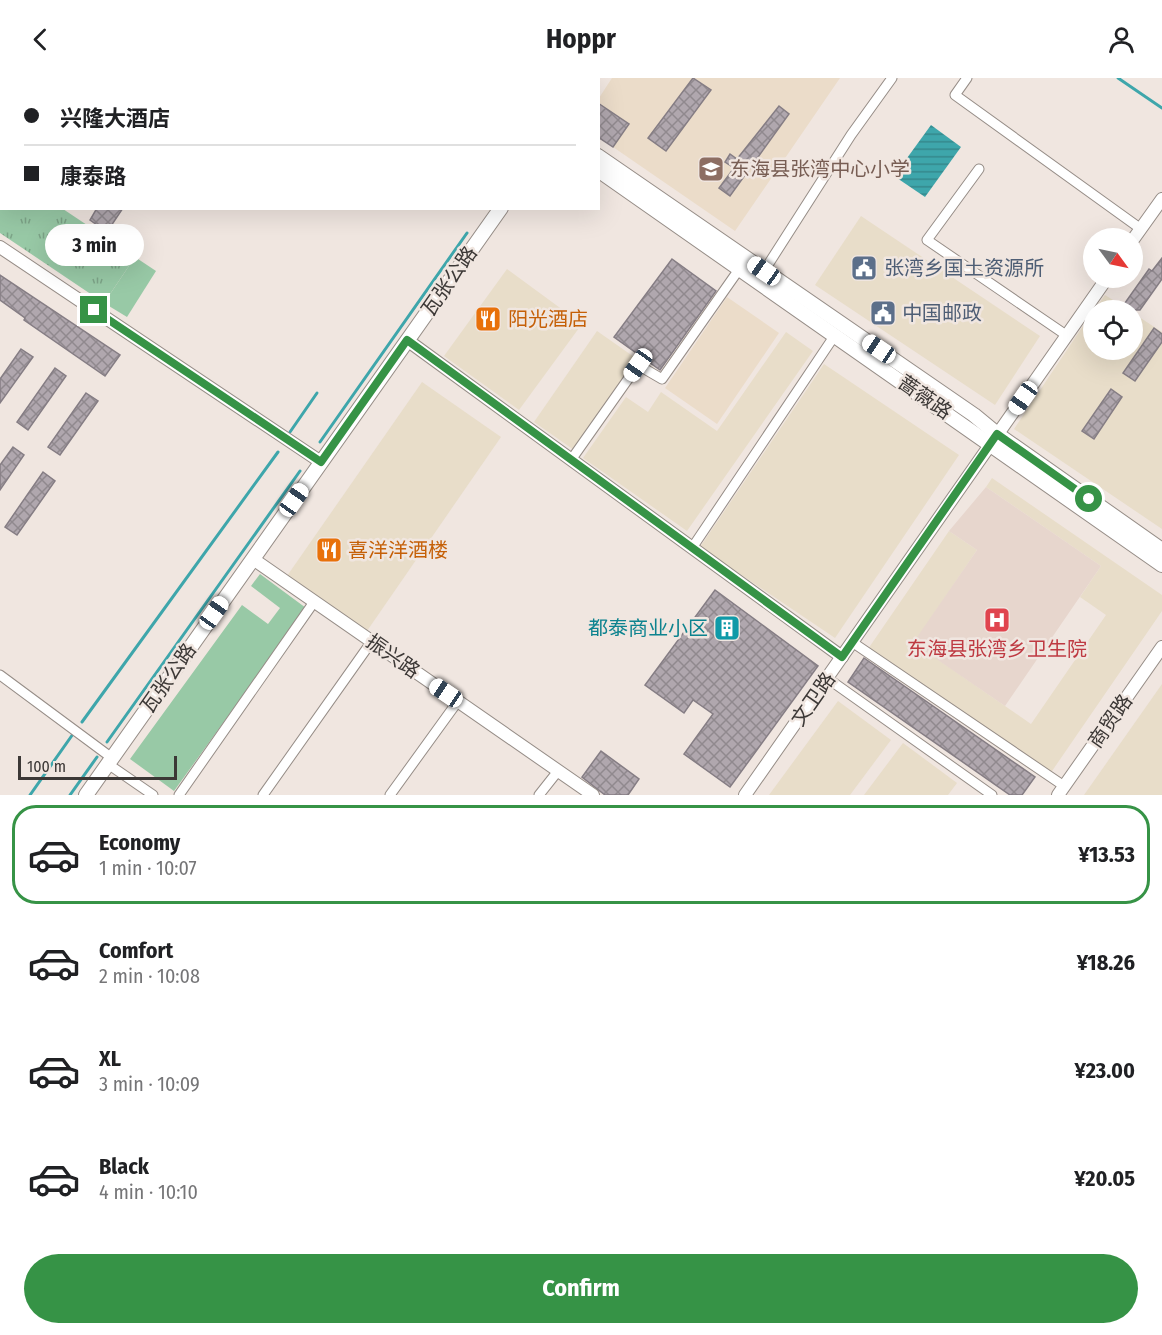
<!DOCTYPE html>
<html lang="en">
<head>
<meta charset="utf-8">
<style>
	:root { --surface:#fff; --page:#f2f2f2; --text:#202124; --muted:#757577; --line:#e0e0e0; --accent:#369346 }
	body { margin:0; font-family:"Fira Sans Condensed","Noto Sans SC",sans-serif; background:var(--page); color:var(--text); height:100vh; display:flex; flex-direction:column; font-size:22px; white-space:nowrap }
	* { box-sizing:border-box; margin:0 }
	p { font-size:20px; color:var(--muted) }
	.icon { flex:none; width:33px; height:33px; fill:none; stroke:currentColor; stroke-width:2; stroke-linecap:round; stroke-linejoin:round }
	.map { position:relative; height:717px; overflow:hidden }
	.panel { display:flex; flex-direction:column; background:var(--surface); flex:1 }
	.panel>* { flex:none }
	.hud { position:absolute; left:0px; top:0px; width:600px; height:132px; box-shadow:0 6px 24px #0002; display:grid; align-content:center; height:132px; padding:0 24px; background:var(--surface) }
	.needle { width:39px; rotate:123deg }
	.tools { position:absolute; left:1083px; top:150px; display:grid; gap:12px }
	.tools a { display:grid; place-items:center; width:60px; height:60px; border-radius:50%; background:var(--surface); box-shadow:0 6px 24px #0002; font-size:30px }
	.scale { position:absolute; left:18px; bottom:15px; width:159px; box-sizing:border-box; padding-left:6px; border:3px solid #3c3836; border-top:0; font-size:16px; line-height:21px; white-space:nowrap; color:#3c3836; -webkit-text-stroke:4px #f0e6e0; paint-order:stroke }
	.end { position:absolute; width:27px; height:27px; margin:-14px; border:8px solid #369346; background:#fff; box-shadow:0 0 0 3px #fff }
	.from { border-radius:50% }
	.bubble { position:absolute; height:42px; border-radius:21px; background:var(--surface); box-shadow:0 6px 24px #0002; font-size:20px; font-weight:700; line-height:42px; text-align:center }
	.car { position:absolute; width:18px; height:36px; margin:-18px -9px; border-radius:8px; box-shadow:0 0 4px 2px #0007; background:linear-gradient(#fff 24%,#345 0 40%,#fff 0 76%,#345 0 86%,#fff 0) }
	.hud b { display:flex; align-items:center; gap:21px; height:57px; font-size:22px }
	.hud b+b { border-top:2px solid var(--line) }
	.hud i { width:15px; height:15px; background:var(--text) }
	ul { padding:10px 0 0; list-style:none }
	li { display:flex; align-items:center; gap:18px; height:99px; margin:0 12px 9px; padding:0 12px; border:3px solid transparent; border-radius:24px }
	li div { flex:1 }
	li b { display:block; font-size:22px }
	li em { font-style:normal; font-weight:700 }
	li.current { border-color:var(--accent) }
	li>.icon { width:54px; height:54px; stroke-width:1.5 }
	.cta { display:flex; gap:12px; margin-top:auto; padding:12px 24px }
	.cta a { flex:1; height:69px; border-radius:36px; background:var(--accent); color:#fff; font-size:24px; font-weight:700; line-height:69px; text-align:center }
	header { display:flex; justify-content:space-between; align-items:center; height:78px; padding:0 24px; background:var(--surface); font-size:27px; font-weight:700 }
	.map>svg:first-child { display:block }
</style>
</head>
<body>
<header><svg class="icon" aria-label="back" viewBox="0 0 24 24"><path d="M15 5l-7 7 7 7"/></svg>Hoppr<svg class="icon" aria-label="person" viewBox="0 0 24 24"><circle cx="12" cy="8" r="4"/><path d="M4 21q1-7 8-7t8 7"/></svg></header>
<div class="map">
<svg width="1162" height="717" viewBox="0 0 1162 717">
	<defs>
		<pattern id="grass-tufts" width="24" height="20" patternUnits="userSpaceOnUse" patternTransform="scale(1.5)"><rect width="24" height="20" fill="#98c9a6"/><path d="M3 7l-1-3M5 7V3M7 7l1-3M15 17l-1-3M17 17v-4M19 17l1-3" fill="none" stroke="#7da488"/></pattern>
		<pattern id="water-rules" width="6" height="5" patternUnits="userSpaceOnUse" patternTransform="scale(1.5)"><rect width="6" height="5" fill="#3ea6ab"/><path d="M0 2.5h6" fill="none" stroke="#35888c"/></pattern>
		<pattern id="building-cross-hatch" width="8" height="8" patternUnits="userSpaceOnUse" patternTransform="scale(1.5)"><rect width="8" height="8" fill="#b0a7ae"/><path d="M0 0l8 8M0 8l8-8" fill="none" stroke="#90898e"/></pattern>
	</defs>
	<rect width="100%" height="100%" fill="#f0e6e0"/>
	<g fill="#e8ddc9">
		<path d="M 861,138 L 1040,258 L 995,327 L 815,207 Z"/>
		<path d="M 507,191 L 582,246 L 519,332 L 444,278 Z"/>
		<path d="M 1105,217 L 1129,232 L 1094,232 Z"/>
		<path d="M 1093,233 L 1094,272 L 1132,272 L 1133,235 L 1162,254 L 1162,451 L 1014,351 Z"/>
		<path d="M 597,253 L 637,281 L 574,372 L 534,344 Z"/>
		<path d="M 786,254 L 813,273 L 687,453 L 583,380 L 626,319 L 648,334 L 661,314 L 717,353 Z"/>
		<path d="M 824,286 L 959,377 L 835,560 L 700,469 Z"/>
		<path d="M 422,304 L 501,359 L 367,553 L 287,498 Z"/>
		<path d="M 992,400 L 1162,517 L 1162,533 L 1050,696 L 868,571 L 949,453 L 977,472 L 914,565 L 1031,646 L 1106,537 L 1080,519 L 1101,488 L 986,409 Z"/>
		<path d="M 1162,606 L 1162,717 L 1084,717 Z"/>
		<path d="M 838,623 L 891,662 L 850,717 L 769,717 Z"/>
		<path d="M 903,665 L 957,705 L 948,717 L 864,717 Z"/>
	</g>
	<g fill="#ebdcc9">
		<path d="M 612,0 L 840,0 L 735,153 L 613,69 L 629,46 L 599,25 L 599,20 Z"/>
		<path d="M 727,219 L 779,255 L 717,346 L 665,310 Z"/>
	</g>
	<path fill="#e7d6cd" d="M 986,409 L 1101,488 L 1005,628 L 913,565 L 977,472 L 949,453 Z"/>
	<path fill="url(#grass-tufts)" d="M 0,88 L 2,130 L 63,131 L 135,179 L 104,225 L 0,155 Z"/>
	<g fill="#98c9a6">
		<path d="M 135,179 L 156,193 L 127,239 L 104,225 Z"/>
		<path d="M 260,496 L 306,530 L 174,713 L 130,681 L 242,527 L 268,546 L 280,530 L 251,508 Z"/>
	</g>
	<path fill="url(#water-rules)" d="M 931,47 L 961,69 L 925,119 L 894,98 Z"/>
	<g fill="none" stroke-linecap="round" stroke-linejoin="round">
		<g stroke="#3ea6ab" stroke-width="3">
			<path d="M 1118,0 L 1162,30"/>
			<path d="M 576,2 L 577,0"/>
			<path d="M 290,354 L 317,315"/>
			<path d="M 320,364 L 467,155"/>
			<path d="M 82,644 L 278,374"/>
			<path d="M 107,664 L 300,393"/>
			<path d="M 30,717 L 73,656"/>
			<path d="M 70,717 L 97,679"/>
		</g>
	</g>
	<g fill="url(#building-cross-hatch)" stroke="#857d84" stroke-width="1.5">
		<path d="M 693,0 L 711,12 L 666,73 L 648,60 Z"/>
		<path d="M 598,25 L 629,46 L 613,69 L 598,59 Z"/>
		<path d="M 779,28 L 789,36 L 730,118 L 719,110 L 734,90 L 725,84 L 730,76 L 737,81 Z"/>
		<path d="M 97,130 L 123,130 L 107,154 L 90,142 Z"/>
		<path d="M 1162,180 L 1162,201 L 1140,232 L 1120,232 L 1149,191 L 1152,193 Z"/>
		<path d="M 672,181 L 716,213 L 660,292 L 614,259 Z"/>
		<path d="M 0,197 L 120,277 L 105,298 L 24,242 L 25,240 L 0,222 Z"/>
		<path d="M 1154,250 L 1162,256 L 1162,264 L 1135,303 L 1123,295 Z"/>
		<path d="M 21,271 L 33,279 L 0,325 L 0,301 Z"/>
		<path d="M 55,290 L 66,298 L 28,352 L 17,344 Z"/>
		<path d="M 1111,311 L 1122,319 L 1094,361 L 1082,353 Z"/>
		<path d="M 86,315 L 98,323 L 60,377 L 48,369 Z"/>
		<path d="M 13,369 L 24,377 L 0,412 L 0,387 Z"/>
		<path d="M 43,394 L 55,403 L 17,457 L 5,449 Z"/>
		<path d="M 715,512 L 818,588 L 730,709 L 684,676 L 713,636 L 693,622 L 684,635 L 645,607 Z"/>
		<path d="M 864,580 L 1035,699 L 1022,717 L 1010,717 L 848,604 Z"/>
		<path d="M 601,673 L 639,701 L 628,717 L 605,717 L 582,699 Z"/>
	</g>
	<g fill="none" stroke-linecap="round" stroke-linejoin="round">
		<defs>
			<g id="minor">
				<path d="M 967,0 L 955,17 L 1141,151"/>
				<path d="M 979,91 L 927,162 L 1066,257"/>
				<path d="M 764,193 L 851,57 L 892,0"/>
				<path d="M 571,382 L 638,287 L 662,301 L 740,190"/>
				<path d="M 692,470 L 835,257"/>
				<path d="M 852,564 L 1064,708"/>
				<path d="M 0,597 L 112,680"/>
				<path d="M 827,600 L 992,717"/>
				<path d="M 108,686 L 153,717"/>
				<path d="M 179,717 L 314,524"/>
				<path d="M 263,717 L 372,563"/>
				<path d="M 390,717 L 458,623"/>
				<path d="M 539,717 L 558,693"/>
			</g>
			<g id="tertiary">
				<path d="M 31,2 L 32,0"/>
				<path d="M 0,47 L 2,45"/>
				<path d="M 1132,163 L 1162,121"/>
				<path d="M 0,169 L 321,384"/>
				<path d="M 407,262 L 842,579"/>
				<path d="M 253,481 L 593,717"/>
				<path d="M 745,717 L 1107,200"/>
				<path d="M 1058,717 L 1162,569"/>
			</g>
			<g id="secondary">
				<path d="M 484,0 L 486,2"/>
				<path d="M 598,78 L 974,337 L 997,356 L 1162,472"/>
				<path d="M 598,92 L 1162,487"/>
				<path d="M 86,717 L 501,130"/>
			</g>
		</defs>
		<use href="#minor" stroke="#968d87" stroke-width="11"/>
		<use href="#tertiary" stroke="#968d87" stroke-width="14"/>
		<use href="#secondary" stroke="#968d87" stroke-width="16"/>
		<use href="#minor" stroke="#fff" stroke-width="9"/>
		<use href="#tertiary" stroke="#fff" stroke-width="12"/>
		<use href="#secondary" stroke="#fff" stroke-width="14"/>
	</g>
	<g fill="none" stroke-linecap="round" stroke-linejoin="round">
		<path stroke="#369346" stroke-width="8" d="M 94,232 L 321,384 L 407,262 L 842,579 L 997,356 L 1089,421"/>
	</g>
	<defs>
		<symbol id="school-square" viewBox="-11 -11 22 22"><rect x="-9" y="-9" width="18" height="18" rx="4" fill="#8d6e63" stroke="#f0e6e0"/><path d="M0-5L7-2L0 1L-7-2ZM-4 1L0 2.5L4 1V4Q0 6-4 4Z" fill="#fff"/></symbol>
		<symbol id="civic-square" viewBox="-11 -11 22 22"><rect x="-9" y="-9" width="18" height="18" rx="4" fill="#5c6f8a" stroke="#f0e6e0"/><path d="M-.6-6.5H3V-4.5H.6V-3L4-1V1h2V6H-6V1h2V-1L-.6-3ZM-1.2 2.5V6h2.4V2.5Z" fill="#fff"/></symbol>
		<symbol id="restaurant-square" viewBox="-11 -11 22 22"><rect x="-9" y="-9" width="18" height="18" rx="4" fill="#e8710a" stroke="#f0e6e0"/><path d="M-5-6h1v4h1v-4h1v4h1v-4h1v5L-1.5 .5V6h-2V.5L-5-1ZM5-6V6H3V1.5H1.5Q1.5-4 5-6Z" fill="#fff"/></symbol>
		<symbol id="hospital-square" viewBox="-11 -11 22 22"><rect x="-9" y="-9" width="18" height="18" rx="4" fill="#e0444e" stroke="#f0e6e0"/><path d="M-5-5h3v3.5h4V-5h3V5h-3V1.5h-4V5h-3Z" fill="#fff"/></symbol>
		<symbol id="building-square" viewBox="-11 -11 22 22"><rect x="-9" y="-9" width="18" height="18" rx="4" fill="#0f9aa8" stroke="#f0e6e0"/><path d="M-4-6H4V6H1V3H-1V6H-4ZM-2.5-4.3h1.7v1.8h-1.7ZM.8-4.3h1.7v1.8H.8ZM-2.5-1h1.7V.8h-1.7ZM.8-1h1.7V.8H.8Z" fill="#fff"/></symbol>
	</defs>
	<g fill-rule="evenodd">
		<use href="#school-square" x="696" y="76" width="30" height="30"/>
		<use href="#civic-square" x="849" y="175" width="30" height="30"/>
		<use href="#civic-square" x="868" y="220" width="30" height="30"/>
		<use href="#restaurant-square" x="473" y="226" width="30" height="30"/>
		<use href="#restaurant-square" x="314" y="457" width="30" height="30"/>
		<use href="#hospital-square" x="982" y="527" width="30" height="30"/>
		<use href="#building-square" x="712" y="535" width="30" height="30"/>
	</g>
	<g text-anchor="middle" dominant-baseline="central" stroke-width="5" stroke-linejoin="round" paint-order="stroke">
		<g font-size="20" fill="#785e54" stroke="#f0e6e0" text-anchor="start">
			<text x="730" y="91">东海县张湾中心小学</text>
		</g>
		<g font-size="20" fill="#4e5e75" stroke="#f0e6e0" text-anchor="start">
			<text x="884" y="190">张湾乡国土资源所</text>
			<text x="902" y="235">中国邮政</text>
		</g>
		<g font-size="20" fill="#3c3836" stroke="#f0e6e0">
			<text transform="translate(449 203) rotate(-55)">瓦张公路</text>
			<text transform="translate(925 319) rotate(35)">蔷薇路</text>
			<text transform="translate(393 578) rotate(35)">振兴路</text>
			<text transform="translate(168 600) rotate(-55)">瓦张公路</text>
			<text transform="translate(813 621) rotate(-55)">文卫路</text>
			<text transform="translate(1110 643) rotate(-55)">商贸路</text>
		</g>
		<g font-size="20" fill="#c56008" stroke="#f0e6e0" text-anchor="start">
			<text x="508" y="241">阳光酒店</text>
			<text x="348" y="472">喜洋洋酒楼</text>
		</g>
		<g font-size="20" fill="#0d838f" stroke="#f0e6e0" text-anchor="end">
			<text x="708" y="550">都泰商业小区</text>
		</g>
		<g font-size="20" fill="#be3a42" stroke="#f0e6e0">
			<text x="997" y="571">东海县张湾乡卫生院</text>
		</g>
	</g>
</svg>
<div class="tools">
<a><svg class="needle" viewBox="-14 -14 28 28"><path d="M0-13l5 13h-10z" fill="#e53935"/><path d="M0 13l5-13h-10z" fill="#757577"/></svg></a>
<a><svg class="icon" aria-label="locate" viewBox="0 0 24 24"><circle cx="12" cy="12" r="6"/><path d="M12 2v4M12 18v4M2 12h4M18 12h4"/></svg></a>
</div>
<div class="scale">100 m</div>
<i class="end from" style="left:1089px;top:421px"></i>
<i class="end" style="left:94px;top:232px"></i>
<div class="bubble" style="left:45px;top:146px;width:99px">3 min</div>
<i class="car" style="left:764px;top:193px;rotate:305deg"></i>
<i class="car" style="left:879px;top:271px;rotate:304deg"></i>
<i class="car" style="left:638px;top:287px;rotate:215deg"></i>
<i class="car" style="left:1023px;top:320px;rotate:215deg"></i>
<i class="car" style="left:294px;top:422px;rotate:35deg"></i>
<i class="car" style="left:214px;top:535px;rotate:35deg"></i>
<i class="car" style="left:446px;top:615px;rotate:304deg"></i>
<div class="hud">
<b><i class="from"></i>兴隆大酒店</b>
<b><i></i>康泰路</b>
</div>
</div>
<section class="panel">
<ul>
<li class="current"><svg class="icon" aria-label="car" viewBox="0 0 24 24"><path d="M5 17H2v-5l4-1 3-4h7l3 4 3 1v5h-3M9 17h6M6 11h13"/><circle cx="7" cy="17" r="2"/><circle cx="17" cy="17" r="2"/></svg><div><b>Economy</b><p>1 min · 10:07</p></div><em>¥13.53</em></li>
<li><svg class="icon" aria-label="car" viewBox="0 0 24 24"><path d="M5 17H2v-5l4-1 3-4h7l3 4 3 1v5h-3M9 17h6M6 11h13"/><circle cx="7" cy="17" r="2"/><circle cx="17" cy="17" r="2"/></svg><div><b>Comfort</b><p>2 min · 10:08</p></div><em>¥18.26</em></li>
<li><svg class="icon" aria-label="car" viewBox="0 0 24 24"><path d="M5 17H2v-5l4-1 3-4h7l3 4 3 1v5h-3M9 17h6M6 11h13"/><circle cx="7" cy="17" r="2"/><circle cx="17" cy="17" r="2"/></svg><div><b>XL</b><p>3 min · 10:09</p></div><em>¥23.00</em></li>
<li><svg class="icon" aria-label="car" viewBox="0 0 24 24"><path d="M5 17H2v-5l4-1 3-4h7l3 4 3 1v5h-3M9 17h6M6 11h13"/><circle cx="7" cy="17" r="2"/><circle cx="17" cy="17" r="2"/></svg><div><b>Black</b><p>4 min · 10:10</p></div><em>¥20.05</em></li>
</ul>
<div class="cta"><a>Confirm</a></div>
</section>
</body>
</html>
